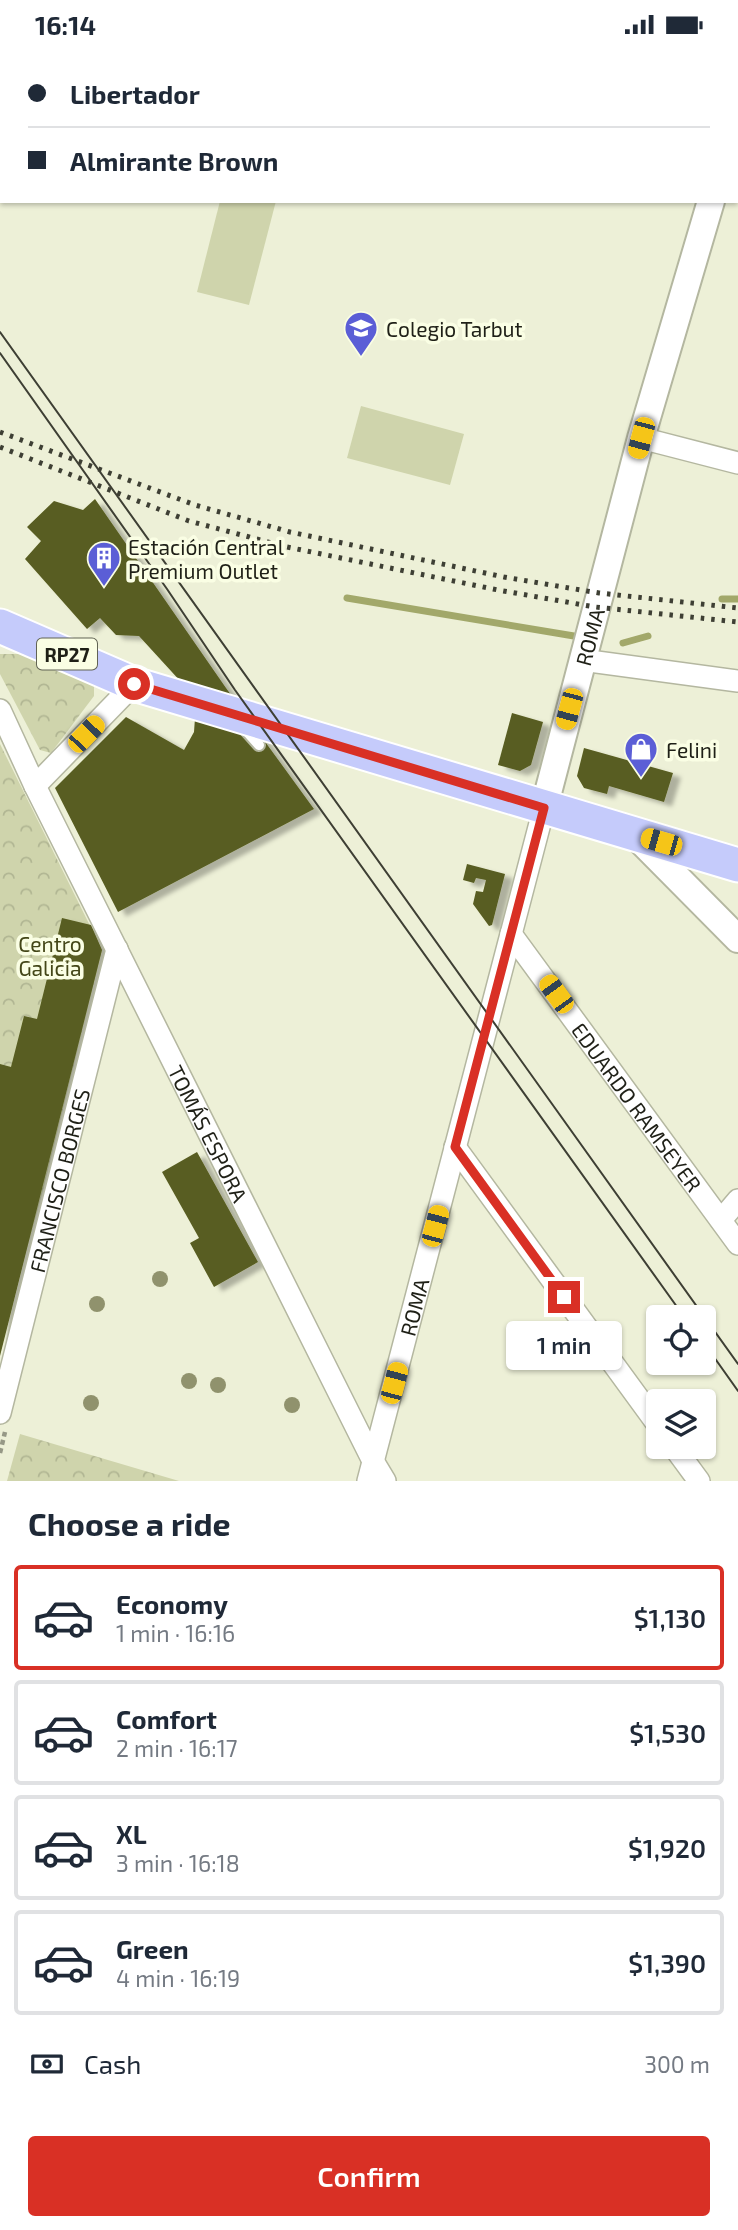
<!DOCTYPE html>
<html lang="en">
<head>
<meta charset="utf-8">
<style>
	:root { --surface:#fff; --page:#f2f2f3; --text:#1f2937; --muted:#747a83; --line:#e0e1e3; --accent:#d93025 }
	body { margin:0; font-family:"Exo 2",sans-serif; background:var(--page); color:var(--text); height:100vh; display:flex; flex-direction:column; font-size:26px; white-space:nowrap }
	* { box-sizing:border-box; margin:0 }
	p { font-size:23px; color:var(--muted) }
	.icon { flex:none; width:38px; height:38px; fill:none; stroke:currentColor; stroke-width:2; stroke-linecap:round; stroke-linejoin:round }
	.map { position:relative; height:1432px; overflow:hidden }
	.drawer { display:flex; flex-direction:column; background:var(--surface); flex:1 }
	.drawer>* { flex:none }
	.top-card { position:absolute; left:0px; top:0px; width:738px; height:154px; box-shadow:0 2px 5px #0004; display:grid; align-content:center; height:154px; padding:0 28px; background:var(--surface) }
	.controls { position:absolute; left:646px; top:1256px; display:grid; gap:14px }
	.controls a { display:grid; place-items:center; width:70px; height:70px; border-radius:7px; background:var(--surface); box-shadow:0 2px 5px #0004; font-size:35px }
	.end { position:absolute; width:32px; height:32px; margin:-16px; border:9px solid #d93025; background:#fff; box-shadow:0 0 0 4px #fff }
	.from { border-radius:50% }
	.bubble { position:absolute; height:49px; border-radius:7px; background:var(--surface); box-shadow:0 2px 5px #0004; font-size:23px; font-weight:600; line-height:49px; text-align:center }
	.car { position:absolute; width:21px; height:42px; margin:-21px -10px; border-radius:9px; box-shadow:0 0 5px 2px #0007; background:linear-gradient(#f5c518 24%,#345 0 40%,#f5c518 0 76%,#345 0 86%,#f5c518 0) }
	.top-card b { display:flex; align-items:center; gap:24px; height:66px; font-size:26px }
	.top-card b+b { border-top:2px solid var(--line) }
	.top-card i { width:18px; height:18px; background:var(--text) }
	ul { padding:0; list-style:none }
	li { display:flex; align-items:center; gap:21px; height:105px; margin:0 14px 10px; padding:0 14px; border:4px solid var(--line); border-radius:7px }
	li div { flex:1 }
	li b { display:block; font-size:26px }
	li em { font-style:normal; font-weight:600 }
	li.on { border-color:var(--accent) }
	li>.icon { width:63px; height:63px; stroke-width:1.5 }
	h2 { padding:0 28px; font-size:32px; line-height:84px }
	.pay { display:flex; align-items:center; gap:18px; height:77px; padding:0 28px; font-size:26px }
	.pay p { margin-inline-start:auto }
	.primary-button { display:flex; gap:14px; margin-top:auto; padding:14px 28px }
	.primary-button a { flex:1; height:80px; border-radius:7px; background:var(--accent); color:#fff; font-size:28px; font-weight:600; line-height:80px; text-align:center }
	.status { display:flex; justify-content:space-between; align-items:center; height:49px; padding:0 35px; background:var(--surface); direction:ltr }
	.status svg { height:19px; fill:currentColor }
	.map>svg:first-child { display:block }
</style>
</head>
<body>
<div class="status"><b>16:14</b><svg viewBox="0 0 49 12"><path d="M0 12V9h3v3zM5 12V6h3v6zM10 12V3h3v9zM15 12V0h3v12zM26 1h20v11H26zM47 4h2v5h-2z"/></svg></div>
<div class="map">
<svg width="738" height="1432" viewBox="0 0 738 1432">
	<defs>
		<pattern id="park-crowns" width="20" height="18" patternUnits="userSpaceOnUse" patternTransform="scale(1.75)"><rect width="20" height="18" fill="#cfd4ac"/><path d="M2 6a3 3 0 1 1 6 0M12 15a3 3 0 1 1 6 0" fill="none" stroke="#b1b693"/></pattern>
		<filter id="shadow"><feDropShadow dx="8" dy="4.5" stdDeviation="2" flood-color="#0004"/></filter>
	</defs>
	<rect width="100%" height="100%" fill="#edf0d7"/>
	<g fill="#cfd4ac">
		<path d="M 220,152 L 276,152 L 249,256 L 197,243 Z"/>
		<path d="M 361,357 L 464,385 L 450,436 L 347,409 Z"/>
	</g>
	<g fill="url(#park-crowns)">
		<path d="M 0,605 L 20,605 L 94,637 L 94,647 L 51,704 L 40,701 L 0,625 Z"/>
		<path d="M 0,695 L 102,901 L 43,1141 L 0,1299 Z"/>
		<path d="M 20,1385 L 179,1432 L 7,1432 Z"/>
	</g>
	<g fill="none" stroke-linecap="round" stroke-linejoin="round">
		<g stroke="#a2a86a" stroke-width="7">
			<path d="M 347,549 L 574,587"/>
			<path d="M 722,550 L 738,550"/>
			<path d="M 623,594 L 648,587"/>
		</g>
	</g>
	<g fill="#585d20" filter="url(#shadow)">
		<path d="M 95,450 L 226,639 L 314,760 L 118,863 L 55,739 L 126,668 L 184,701 L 194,683 L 195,669 L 182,634 L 139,587 L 116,586 L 100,569 L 87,580 L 25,510 L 41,492 L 27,478 L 54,452 L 83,461 Z"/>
		<path d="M 512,664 L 543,673 L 531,716 L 520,722 L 498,716 Z"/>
		<path d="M 584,699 L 673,724 L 664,753 L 609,737 L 607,745 L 584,739 L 577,727 Z"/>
		<path d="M 467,815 L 505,825 L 492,876 L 489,877 L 473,855 L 476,842 L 483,843 L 486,831 L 476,829 L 474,834 L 463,831 Z"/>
		<path d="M 62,869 L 91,876 L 102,901 L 0,1307 L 0,1015 L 11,1018 L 24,967 L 37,970 Z"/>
		<path d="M 197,1103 L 258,1213 L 214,1238 L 190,1194 L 199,1189 L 162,1123 Z"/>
	</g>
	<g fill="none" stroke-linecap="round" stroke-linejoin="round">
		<defs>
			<path id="service" d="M 242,677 L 259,696"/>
			<g id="minor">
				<path d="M 224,0 L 230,2"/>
				<path d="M 355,2 L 355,0"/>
				<path d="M 737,129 L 738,129"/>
				<path d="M 641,389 L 738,414"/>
				<path d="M 582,611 L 738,632"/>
				<path id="s1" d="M 0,661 L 35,737 L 373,1412 L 385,1432"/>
				<path d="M 35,737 L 134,635"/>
				<path id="s2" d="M 511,885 L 738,1195"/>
				<path d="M 455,1098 L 658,1376"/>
				<path d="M 721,1171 L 738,1151"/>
				<path id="s3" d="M 0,1364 L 117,900"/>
				<path d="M 674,1398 L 699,1432"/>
				<path id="s4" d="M 368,1432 L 544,759"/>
			</g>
			<g id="tertiary">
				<path d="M 737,62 L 738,58"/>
				<path id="s5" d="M 544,759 L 641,389 L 711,152"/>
				<path d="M 635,786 L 738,890"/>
			</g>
			<path id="primary" d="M 0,577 L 134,635 L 738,816"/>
		</defs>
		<use href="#service" stroke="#b4b7a0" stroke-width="14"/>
		<use href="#minor" stroke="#b4b7a0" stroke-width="24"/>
		<use href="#tertiary" stroke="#b4b7a0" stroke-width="30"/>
		<use href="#primary" stroke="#fff" stroke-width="37"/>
		<path stroke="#969886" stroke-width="4.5" stroke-dasharray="5 3.5" stroke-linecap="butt" d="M 0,1404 L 5,1383"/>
		<use href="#service" stroke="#fff" stroke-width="10"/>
		<use href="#minor" stroke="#fff" stroke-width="21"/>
		<use href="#tertiary" stroke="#fff" stroke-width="26"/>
		<use href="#primary" stroke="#c5cbfb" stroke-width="33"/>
		<g stroke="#3e3f34" stroke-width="2">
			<path d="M 0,283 L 738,1315"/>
			<path d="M 0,304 L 167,540 L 235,641 L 685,1269"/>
			<path d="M 704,1294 L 738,1342"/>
		</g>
		<g stroke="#3e3f34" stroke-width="5" stroke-dasharray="3.5 7" stroke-linecap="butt">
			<path d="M 0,383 L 195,456 L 290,483 L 504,528 L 599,544 L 738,559"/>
			<path d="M 0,398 L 189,472 L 287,498 L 498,541 L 595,558 L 738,573"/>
		</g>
	</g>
	<g fill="#90926d">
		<circle cx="160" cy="1230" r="8"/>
		<circle cx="97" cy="1255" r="8"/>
		<circle cx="189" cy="1332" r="8"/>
		<circle cx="218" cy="1336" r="8"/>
		<circle cx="91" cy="1354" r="8"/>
		<circle cx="292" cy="1356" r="8"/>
	</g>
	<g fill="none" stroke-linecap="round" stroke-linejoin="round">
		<path stroke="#d93025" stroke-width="9" d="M 134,635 L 544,759 L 455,1098 L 564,1248"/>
	</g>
	<defs>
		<symbol id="school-pin" viewBox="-11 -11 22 30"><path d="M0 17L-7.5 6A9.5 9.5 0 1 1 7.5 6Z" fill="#5b5ed6" stroke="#fafee4"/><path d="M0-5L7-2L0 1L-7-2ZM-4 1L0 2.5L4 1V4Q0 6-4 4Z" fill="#fff"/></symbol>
		<symbol id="building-pin" viewBox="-11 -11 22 30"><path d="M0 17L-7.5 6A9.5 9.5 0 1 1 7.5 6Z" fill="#5b5ed6" stroke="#fafee4"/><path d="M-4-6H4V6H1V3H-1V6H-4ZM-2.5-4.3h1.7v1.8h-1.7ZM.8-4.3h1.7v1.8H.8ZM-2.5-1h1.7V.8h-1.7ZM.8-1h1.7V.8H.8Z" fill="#fff"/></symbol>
		<symbol id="shop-pin" viewBox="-11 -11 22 30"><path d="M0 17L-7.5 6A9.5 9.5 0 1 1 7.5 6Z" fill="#5b5ed6" stroke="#fafee4"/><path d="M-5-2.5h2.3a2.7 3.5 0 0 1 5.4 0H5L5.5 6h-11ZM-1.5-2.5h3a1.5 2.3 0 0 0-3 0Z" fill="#fff"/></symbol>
	</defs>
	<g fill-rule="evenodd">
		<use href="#school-pin" x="342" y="260" width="38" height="52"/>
		<use href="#building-pin" x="85" y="490" width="38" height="52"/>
		<use href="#shop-pin" x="622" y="681" width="38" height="52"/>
	</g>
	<g text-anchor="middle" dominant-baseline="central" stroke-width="7" stroke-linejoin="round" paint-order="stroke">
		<rect fill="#fafee4" stroke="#616354" stroke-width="2" x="37" y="589.5" width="60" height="31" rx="5"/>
		<g font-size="19" font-weight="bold" fill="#1f2017">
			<text x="67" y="605">RP27</text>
		</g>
		<g font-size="21" fill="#1f2017" stroke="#fafee4" text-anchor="start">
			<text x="386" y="279">Colegio Tarbut</text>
			<text x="128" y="497">Estación Central<tspan x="128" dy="24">Premium Outlet</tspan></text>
			<text x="666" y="700">Felini</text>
		</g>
		<g font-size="21" fill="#1f2017" stroke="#fafee4">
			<text stroke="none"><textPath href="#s5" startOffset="177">ROMA</textPath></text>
			<text stroke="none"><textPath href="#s2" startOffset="214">EDUARDO RAMSEYER</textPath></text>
			<text stroke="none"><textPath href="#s1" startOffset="472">TOMÁS ESPORA</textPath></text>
			<text stroke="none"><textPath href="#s3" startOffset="240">FRANCISCO BORGES</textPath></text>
			<text stroke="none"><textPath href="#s4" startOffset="180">ROMA</textPath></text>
		</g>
		<g font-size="21" fill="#434617" stroke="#fafee4">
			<text x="50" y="894">Centro<tspan x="50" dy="24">Galicia</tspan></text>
		</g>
	</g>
</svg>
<div class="controls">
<a><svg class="icon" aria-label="locate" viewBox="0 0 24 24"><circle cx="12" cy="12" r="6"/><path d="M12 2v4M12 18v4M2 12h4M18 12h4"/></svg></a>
<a><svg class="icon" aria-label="layers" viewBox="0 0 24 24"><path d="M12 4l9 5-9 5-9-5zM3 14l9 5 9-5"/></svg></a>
</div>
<i class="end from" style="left:134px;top:635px"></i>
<i class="end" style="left:564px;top:1248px"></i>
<div class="bubble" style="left:506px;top:1272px;width:116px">1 min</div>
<i class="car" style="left:641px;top:389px;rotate:195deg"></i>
<i class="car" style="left:569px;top:660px;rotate:195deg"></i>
<i class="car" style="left:86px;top:685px;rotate:44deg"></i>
<i class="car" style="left:661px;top:793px;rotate:286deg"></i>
<i class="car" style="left:556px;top:945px;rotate:324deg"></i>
<i class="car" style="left:435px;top:1177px;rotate:15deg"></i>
<i class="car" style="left:394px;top:1334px;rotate:15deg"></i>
<div class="top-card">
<b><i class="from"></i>Libertador</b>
<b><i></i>Almirante Brown</b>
</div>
</div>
<section class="drawer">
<h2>Choose a ride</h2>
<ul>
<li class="on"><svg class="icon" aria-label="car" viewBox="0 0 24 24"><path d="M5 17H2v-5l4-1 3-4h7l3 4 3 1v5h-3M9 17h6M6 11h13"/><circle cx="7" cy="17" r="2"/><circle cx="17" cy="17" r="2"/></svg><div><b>Economy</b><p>1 min · 16:16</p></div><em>$1,130</em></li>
<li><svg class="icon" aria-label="car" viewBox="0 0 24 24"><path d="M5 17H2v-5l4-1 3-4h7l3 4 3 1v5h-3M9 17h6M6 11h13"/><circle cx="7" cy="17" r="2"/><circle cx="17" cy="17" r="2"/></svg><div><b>Comfort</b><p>2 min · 16:17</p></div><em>$1,530</em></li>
<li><svg class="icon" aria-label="car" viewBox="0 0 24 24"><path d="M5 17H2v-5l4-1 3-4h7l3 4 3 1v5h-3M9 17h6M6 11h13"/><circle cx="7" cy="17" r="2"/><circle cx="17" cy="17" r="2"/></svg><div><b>XL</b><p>3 min · 16:18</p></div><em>$1,920</em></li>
<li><svg class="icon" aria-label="car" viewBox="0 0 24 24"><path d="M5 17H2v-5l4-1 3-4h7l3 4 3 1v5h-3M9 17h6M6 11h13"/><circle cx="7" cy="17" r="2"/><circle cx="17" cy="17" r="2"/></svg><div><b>Green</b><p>4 min · 16:19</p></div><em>$1,390</em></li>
</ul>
<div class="pay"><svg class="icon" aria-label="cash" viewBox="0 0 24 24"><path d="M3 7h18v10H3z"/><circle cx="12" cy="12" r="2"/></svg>Cash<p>300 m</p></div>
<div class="primary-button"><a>Confirm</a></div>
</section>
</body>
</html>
